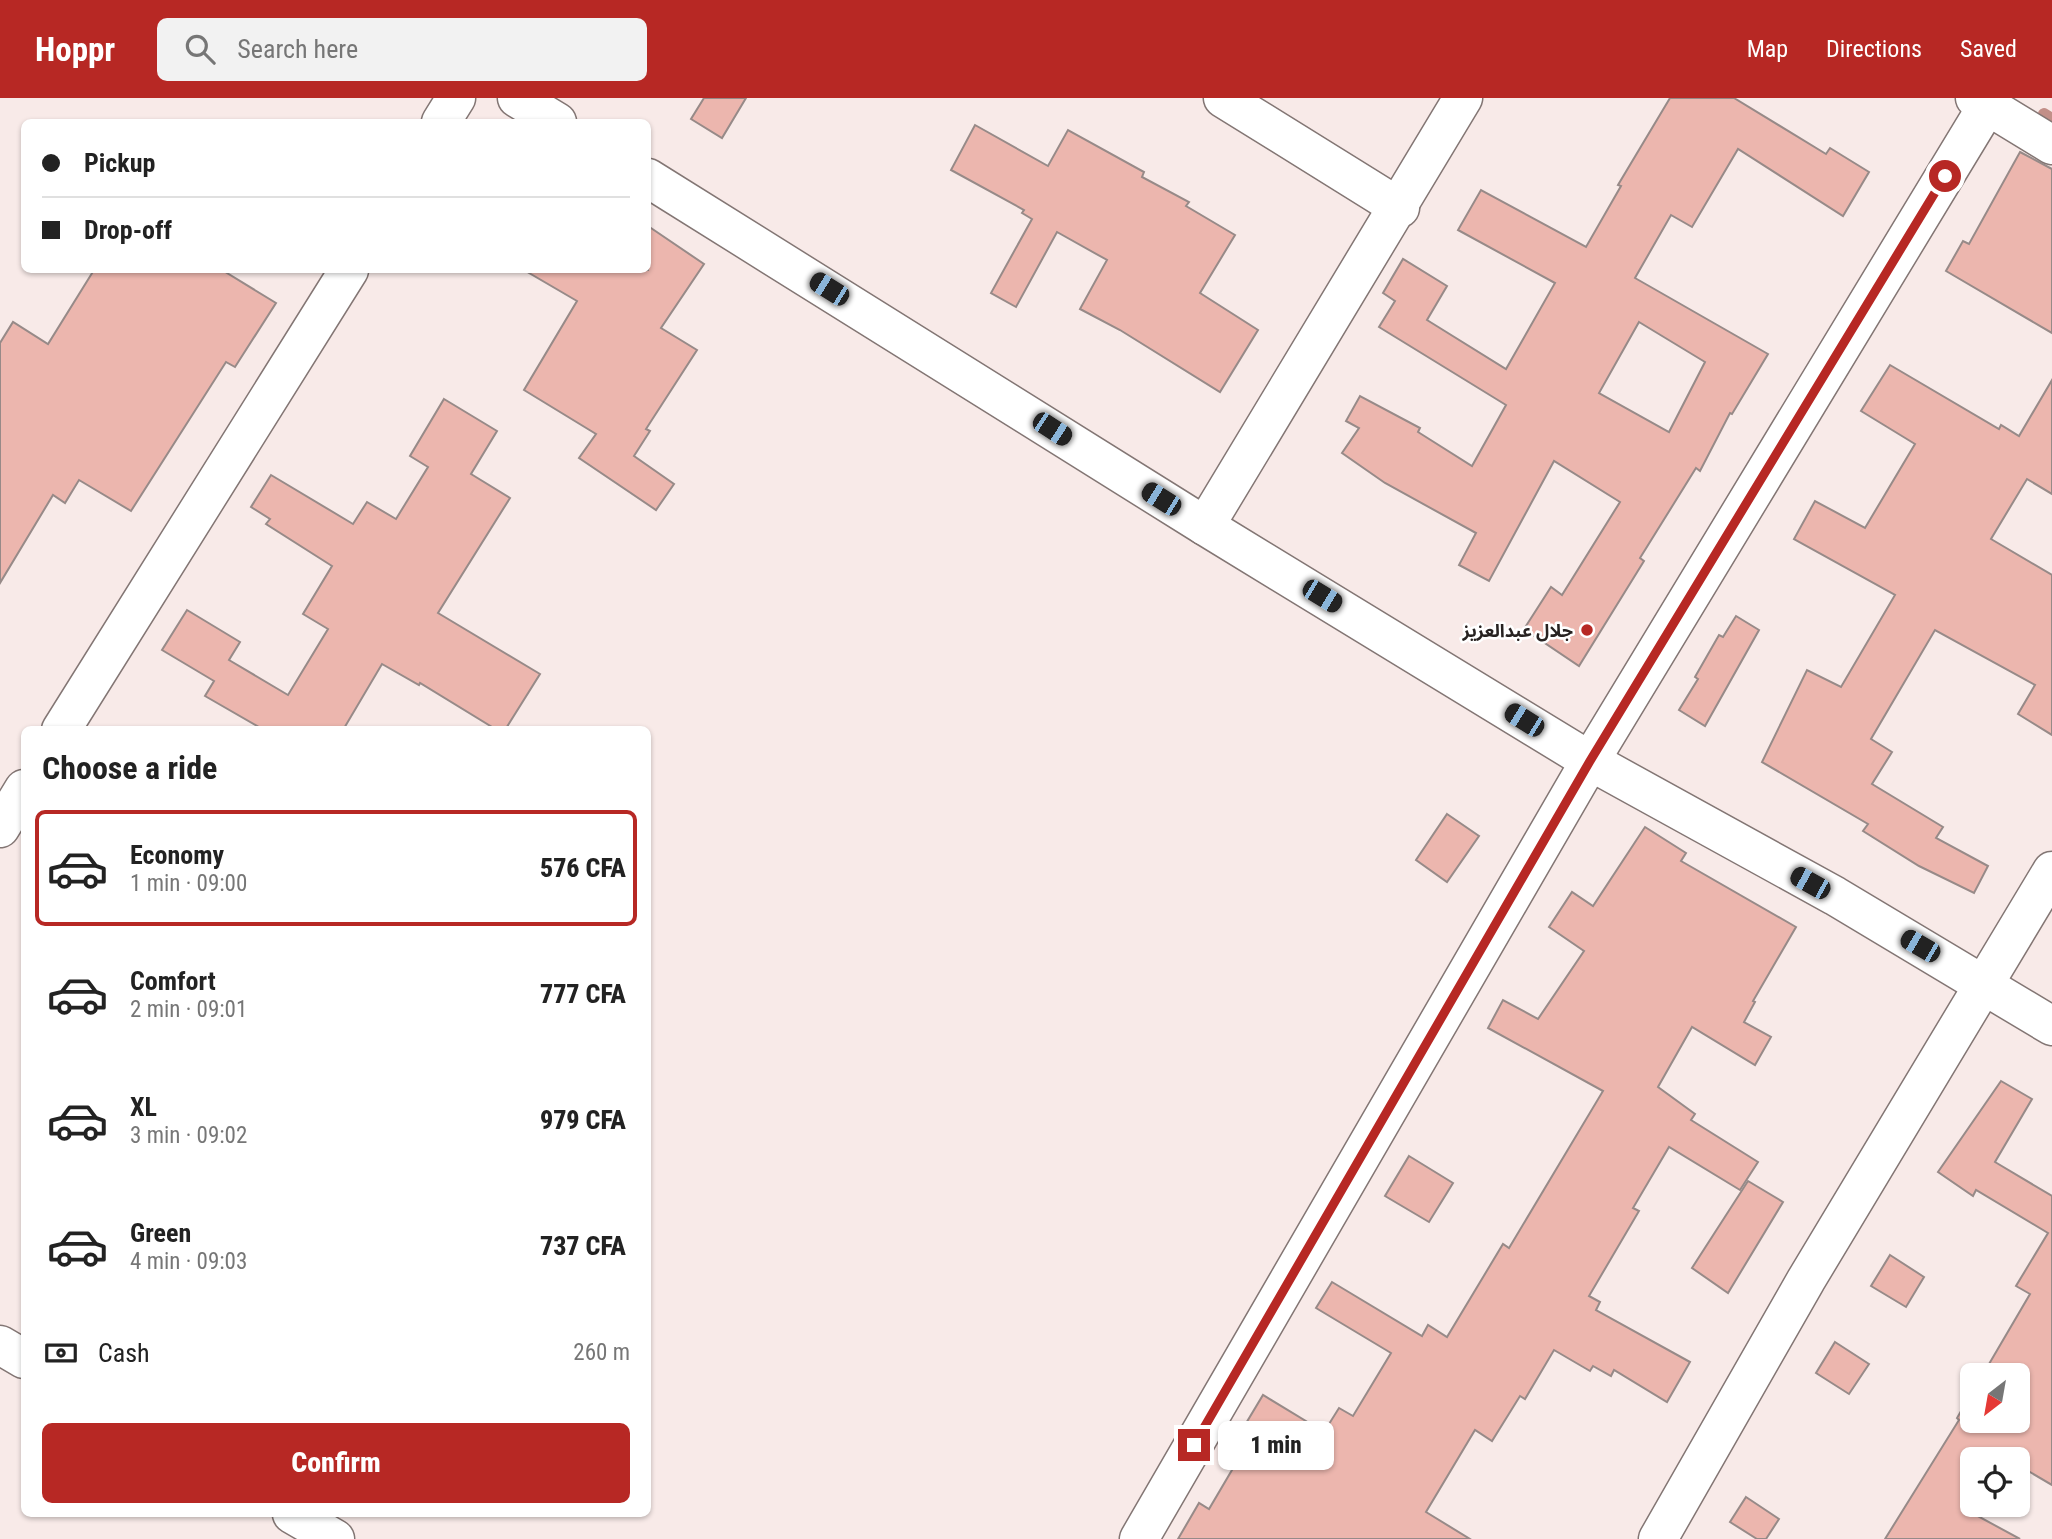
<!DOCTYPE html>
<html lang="en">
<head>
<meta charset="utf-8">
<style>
	:root { --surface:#fff; --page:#f2f2f2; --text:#222; --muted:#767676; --line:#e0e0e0; --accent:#b72824 }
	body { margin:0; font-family:"Roboto Condensed","Noto Sans Arabic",sans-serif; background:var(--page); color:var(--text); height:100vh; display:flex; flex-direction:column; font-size:26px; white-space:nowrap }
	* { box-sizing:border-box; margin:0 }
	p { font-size:23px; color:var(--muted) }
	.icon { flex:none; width:38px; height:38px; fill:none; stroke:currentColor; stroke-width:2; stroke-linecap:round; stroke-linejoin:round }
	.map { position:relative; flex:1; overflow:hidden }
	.details { position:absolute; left:21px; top:628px; width:630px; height:791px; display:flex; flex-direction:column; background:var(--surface); border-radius:10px; box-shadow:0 2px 5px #0004 }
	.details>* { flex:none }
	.hud { position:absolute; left:21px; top:21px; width:630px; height:154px; border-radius:10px; box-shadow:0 2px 5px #0004; display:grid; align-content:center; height:154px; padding:0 21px; background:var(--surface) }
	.needle { width:46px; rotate:211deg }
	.tools { position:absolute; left:1960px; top:1265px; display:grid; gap:14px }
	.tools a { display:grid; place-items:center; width:70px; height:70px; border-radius:10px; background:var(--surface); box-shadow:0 2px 5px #0004; font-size:35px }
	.end { position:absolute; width:32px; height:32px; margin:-16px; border:9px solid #b72824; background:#fff; box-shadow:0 0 0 4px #fff }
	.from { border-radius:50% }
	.bubble { position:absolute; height:49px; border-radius:10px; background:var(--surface); box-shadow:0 2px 5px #0004; font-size:23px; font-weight:800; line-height:49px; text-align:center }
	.car { position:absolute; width:21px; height:42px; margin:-21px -10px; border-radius:9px; box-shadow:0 0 5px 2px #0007; background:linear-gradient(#222 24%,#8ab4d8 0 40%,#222 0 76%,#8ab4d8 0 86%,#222 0) }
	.hud b { display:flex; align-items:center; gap:24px; height:66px; font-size:26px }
	.hud b+b { border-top:2px solid var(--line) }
	.hud i { width:18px; height:18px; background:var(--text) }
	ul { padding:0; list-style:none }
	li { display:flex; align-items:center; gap:21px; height:116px; margin:0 14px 10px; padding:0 7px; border:4px solid transparent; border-radius:10px }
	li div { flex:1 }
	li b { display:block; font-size:26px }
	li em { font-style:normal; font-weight:800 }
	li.selected { border-color:var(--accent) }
	li>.icon { width:63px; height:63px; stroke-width:1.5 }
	h2 { padding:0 21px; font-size:32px; line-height:84px }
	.pay { display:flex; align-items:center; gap:18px; height:77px; padding:0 21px; font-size:26px }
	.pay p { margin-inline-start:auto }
	.primary-button { display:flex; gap:14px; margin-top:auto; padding:14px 21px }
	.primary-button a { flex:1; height:80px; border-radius:10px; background:var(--accent); color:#fff; font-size:28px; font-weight:800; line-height:80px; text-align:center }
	header { display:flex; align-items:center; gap:42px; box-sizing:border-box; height:98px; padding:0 35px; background:var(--accent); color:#fff }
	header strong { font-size:33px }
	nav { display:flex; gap:38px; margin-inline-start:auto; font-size:24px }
	.search { width:490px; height:63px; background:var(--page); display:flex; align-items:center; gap:18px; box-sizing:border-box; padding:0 24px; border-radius:10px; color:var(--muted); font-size:26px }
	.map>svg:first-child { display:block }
</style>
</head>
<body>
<header>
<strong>Hoppr</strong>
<div class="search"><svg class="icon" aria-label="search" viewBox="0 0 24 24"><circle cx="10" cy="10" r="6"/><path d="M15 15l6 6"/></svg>Search here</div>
<nav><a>Map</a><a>Directions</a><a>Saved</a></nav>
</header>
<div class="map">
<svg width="2052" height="1441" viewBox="0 0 2052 1441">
	<rect width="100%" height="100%" fill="#f8eae8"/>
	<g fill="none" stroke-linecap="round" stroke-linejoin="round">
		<path stroke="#c28f88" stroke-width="12" d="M 2044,16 L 2052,21"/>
	</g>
	<g fill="#ecb6ae" stroke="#978a88" stroke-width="2" fill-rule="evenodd">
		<path d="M 704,0 L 746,0 L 722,40 L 691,21 Z"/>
		<path d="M 1670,0 L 1734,0 L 1826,56 L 1830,50 L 1869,74 L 1843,118 L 1738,51 L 1692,129 L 1671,117 L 1635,180 L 1768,256 L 1732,316 L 1730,315 L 1700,373 L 1696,370 L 1640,460 L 1644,463 L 1579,568 L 1524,531 L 1551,489 L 1562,497 L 1620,404 L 1554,363 L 1489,483 L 1459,467 L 1476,435 L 1385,385 L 1342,355 L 1359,330 L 1346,323 L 1360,298 L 1420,330 L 1418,334 L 1472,368 L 1506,307 L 1379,229 L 1395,203 L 1383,195 L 1403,161 L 1447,188 L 1427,222 L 1506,271 L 1555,185 L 1458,132 L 1481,92 L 1586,149 L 1621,88 L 1618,87 ZM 1639,224 L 1705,264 L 1669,334 L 1599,295 Z"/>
		<path d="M 975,27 L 1048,68 L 1068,32 L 1144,74 L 1142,79 L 1189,104 L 1186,108 L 1235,137 L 1200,195 L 1258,232 L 1220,294 L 1120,232 L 1080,211 L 1107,162 L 1057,134 L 1016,209 L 991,195 L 1032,121 L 1022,115 L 1024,112 L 951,72 Z"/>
		<path d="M 2020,54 L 2052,71 L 2052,235 L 1946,173 L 1963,143 L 1969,146 Z"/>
		<path d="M 648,128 L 704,166 L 661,230 L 697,252 L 646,331 L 650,333 L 634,358 L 674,386 L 656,412 L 579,360 L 596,336 L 524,292 L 577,203 L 524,172 L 648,172 Z"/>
		<path d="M 94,172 L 222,172 L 276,205 L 235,269 L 226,264 L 131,413 L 79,382 L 65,405 L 53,397 L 0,485 L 0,245 L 13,224 L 48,246 Z"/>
		<path d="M 1890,267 L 1999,331 L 2001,327 L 2019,338 L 2052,282 L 2052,396 L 2027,381 L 1991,441 L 2052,477 L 2052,637 L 2018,616 L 2035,587 L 1935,532 L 1871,641 L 1892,654 L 1872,686 L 1943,729 L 1936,740 L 1988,768 L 1974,795 L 1919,768 L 1863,733 L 1868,726 L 1762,664 L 1807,572 L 1841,589 L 1895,497 L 1794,441 L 1815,403 L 1865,430 L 1915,346 L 1861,313 Z"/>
		<path d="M 444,301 L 497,333 L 471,376 L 510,400 L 438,515 L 540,576 L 505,632 L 497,632 L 420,585 L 419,587 L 382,566 L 343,632 L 264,632 L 205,598 L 214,583 L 162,552 L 187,512 L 240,544 L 229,562 L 288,597 L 328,531 L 303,516 L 332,468 L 266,426 L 270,421 L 251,409 L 271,377 L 353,426 L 367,404 L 396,421 L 428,369 L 410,358 Z"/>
		<path d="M 1736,518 L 1759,532 L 1705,628 L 1679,612 L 1698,581 L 1695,579 L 1719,537 L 1723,539 Z"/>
		<path d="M 1447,716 L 1479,738 L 1447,784 L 1416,762 Z"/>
		<path d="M 1645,729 L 1686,755 L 1681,763 L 1796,829 L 1753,903 L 1755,904 L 1744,924 L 1771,939 L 1755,967 L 1692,929 L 1658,989 L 1695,1016 L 1691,1022 L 1758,1064 L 1740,1092 L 1669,1049 L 1633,1110 L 1639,1113 L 1589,1198 L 1600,1204 L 1596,1212 L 1690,1264 L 1667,1304 L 1614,1272 L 1611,1278 L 1593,1268 L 1590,1273 L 1554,1252 L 1525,1301 L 1520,1298 L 1492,1343 L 1475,1332 L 1426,1414 L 1470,1441 L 1178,1441 L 1199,1405 L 1209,1411 L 1252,1338 L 1242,1332 L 1263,1297 L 1324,1334 L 1339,1310 L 1353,1318 L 1391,1255 L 1316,1210 L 1332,1184 L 1422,1238 L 1428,1227 L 1447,1239 L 1503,1146 L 1509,1150 L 1603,993 L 1488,930 L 1503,902 L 1538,921 L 1584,853 L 1549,829 L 1572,794 L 1593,808 Z"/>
		<path d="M 2001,983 L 2032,1001 L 1995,1064 L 2052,1098 L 2052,1387 L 2018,1367 L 2018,1362 L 1972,1362 L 1972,1394 L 1963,1410 L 2020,1441 L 1885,1441 L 1959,1322 L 1957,1320 L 1972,1294 L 1972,1323 L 2018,1323 L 2018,1278 L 1982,1278 L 2030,1196 L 2016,1188 L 2048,1135 L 1976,1092 L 1973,1098 L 1938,1074 Z"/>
		<path d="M 1409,1058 L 1453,1085 L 1429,1124 L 1385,1098 Z"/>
		<path d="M 1748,1083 L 1783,1104 L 1728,1195 L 1692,1170 Z"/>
		<path d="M 1890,1157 L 1924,1179 L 1906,1209 L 1871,1188 Z"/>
		<path d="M 1835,1244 L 1869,1266 L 1849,1296 L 1816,1275 Z"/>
		<path d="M 1746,1399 L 1779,1421 L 1766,1441 L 1757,1441 L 1730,1424 Z"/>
	</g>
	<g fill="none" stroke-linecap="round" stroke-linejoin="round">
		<defs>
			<g id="minor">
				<path d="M 517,0 L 557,24"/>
				<path d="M 1223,0 L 1400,110"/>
				<path d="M 1975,0 L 2052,47"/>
				<path d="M 441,24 L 456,0"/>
				<path d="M 648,80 L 1205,428 L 1590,663 L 1835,798 L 2052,928"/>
				<path d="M 1205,428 L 1463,0"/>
				<path d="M 61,632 L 349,172"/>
				<path d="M 0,730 L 24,691"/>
				<path d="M 0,1247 L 24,1261"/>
				<path d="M 292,1416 L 335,1441"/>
				<path d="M 1139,1441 L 1590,663 L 1992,0"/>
				<path d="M 1658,1441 L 1806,1182 L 2052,773"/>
			</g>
		</defs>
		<use href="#minor" stroke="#837674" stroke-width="41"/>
		<use href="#minor" stroke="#fff" stroke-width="38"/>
	</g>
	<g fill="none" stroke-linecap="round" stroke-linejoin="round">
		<path stroke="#b72824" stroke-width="9" d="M 1194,1347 L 1590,663 L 1945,78"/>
	</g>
	<circle fill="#b72824" stroke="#fff" stroke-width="2.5" cx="1587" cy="532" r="7"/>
	<g text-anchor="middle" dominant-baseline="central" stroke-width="5" stroke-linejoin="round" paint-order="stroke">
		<g font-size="18" font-weight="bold" fill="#272221" stroke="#fff" text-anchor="end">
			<text x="1573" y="532">جلال عبدالعزيز</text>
		</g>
	</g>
</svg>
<div class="tools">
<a><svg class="needle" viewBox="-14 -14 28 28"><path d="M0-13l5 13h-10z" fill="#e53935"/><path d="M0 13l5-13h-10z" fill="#767676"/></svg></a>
<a><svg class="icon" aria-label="locate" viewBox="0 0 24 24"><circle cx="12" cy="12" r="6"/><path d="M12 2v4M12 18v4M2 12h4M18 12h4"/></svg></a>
</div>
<i class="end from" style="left:1945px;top:78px"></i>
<i class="end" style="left:1194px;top:1347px"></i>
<div class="bubble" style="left:1218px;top:1323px;width:116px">1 min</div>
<i class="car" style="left:829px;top:191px;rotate:302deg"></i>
<i class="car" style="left:1052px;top:331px;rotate:123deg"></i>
<i class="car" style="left:1161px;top:401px;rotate:302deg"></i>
<i class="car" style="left:1322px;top:498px;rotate:121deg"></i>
<i class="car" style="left:1524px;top:622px;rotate:302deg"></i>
<i class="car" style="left:1810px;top:785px;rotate:299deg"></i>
<i class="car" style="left:1920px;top:848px;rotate:300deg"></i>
<div class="hud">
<b><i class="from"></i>Pickup</b>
<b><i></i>Drop-off</b>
</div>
<section class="details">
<h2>Choose a ride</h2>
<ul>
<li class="selected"><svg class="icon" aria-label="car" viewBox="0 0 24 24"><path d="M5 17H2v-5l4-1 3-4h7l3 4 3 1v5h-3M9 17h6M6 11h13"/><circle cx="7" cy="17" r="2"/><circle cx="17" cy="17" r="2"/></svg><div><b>Economy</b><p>1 min · 09:00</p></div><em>576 CFA</em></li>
<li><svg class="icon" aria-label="car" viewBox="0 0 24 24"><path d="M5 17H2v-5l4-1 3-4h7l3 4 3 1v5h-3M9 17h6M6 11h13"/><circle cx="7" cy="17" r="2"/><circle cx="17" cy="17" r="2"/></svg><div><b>Comfort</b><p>2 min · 09:01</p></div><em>777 CFA</em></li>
<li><svg class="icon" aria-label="car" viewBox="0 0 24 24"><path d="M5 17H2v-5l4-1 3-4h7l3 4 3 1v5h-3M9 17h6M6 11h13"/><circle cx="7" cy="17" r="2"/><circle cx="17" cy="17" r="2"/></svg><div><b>XL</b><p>3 min · 09:02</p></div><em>979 CFA</em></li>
<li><svg class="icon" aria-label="car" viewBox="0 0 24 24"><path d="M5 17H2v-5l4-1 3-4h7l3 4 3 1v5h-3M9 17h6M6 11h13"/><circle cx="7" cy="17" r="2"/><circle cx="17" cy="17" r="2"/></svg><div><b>Green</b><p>4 min · 09:03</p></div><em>737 CFA</em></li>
</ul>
<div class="pay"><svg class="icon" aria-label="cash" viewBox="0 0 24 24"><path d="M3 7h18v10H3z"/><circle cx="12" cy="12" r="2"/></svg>Cash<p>260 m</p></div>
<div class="primary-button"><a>Confirm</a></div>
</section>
</div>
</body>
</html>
